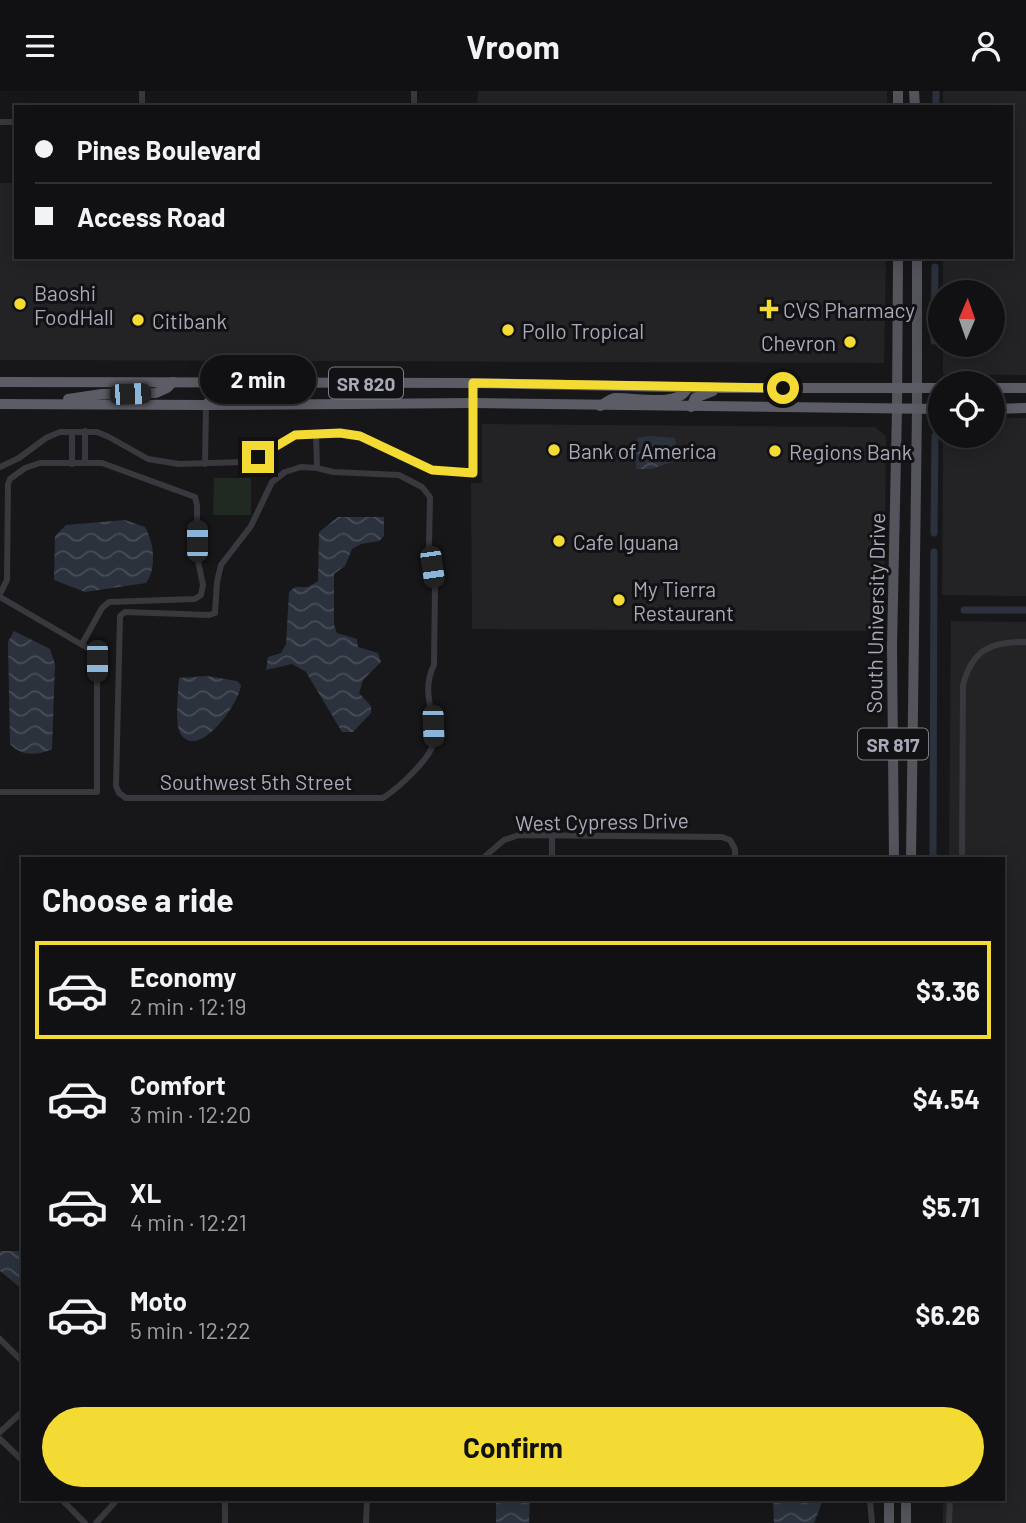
<!DOCTYPE html>
<html lang="en">
<head>
<meta charset="utf-8">
<style>
	:root { --surface:#111113; --page:#1a1a1c; --text:#f1f3f6; --muted:#9c9da0; --line:#303133; --accent:#f3db34 }
	body { margin:0; font-family:Barlow,sans-serif; background:var(--page); color:var(--text); height:100vh; display:flex; flex-direction:column; font-size:26px; white-space:nowrap }
	* { box-sizing:border-box; margin:0 }
	p { font-size:23px; color:var(--muted) }
	.icon { flex:none; width:38px; height:38px; fill:none; stroke:currentColor; stroke-width:2; stroke-linecap:round; stroke-linejoin:round }
	.map { position:relative; flex:1; overflow:hidden }
	.panel { position:absolute; left:21px; top:766px; width:984px; height:644px; display:flex; flex-direction:column; background:var(--surface); border-radius:0px; box-shadow:0 4px 18px #0003,0 0 0 2px var(--line) }
	.panel>* { flex:none }
	.top-card { position:absolute; left:14px; top:14px; width:999px; height:154px; border-radius:0px; box-shadow:0 4px 18px #0003,0 0 0 2px var(--line); display:grid; align-content:center; height:154px; padding:0 21px; background:var(--surface) }
	.needle { width:46px; rotate:2deg }
	.tools { position:absolute; left:928px; top:189px; display:grid; gap:14px }
	.tools a { display:grid; place-items:center; width:77px; height:77px; border-radius:50%; background:var(--surface); box-shadow:0 4px 18px #0003,0 0 0 2px var(--line); font-size:35px }
	.end { position:absolute; width:32px; height:32px; margin:-16px; border:9px solid #f3db34; background:#111; box-shadow:0 0 0 4px #111 }
	.from { border-radius:50% }
	.bubble { position:absolute; height:49px; border-radius:24px; background:var(--surface); box-shadow:0 4px 18px #0003,0 0 0 2px var(--line); font-size:23px; font-weight:700; line-height:49px; text-align:center }
	.car { position:absolute; width:21px; height:42px; margin:-21px -10px; border-radius:9px; box-shadow:0 0 5px 2px #0007; background:linear-gradient(#222 24%,#8ab4d8 0 40%,#222 0 76%,#8ab4d8 0 86%,#222 0) }
	.top-card b { display:flex; align-items:center; gap:24px; height:66px; font-size:26px }
	.top-card b+b { border-top:2px solid var(--line) }
	.top-card i { width:18px; height:18px; background:var(--text) }
	ul { padding:0; list-style:none }
	li { display:flex; align-items:center; gap:21px; height:98px; margin:0 14px 10px; padding:0 7px; border:4px solid transparent; border-radius:0px }
	li div { flex:1 }
	li b { display:block; font-size:26px }
	li em { font-style:normal; font-weight:700 }
	li.current { border-color:var(--accent) }
	li>.icon { width:63px; height:63px; stroke-width:1.5 }
	h2 { padding:0 21px; font-size:32px; line-height:84px }
	.primary-button { display:flex; gap:14px; margin-top:auto; padding:14px 21px }
	.primary-button a { flex:1; height:80px; border-radius:42px; background:var(--accent); color:#111; font-size:28px; font-weight:700; line-height:80px; text-align:center }
	header { display:flex; justify-content:space-between; align-items:center; height:91px; padding:0 21px; background:var(--surface); font-size:32px; font-weight:700 }
	.map>svg:first-child { display:block }
</style>
</head>
<body>
<header><svg class="icon" aria-label="menu" viewBox="0 0 24 24"><path d="M4 6h16M4 12h16M4 18h16"/></svg>Vroom<svg class="icon" aria-label="person" viewBox="0 0 24 24"><circle cx="12" cy="8" r="4"/><path d="M4 21q1-7 8-7t8 7"/></svg></header>
<div class="map">
<svg width="1026" height="1432" viewBox="0 0 1026 1432">
	<defs>
		<pattern id="water-waves" width="16" height="10" patternUnits="userSpaceOnUse" patternTransform="scale(1.75)"><rect width="16" height="10" fill="#2c323d"/><path d="M0 5q4-4 8 0t8 0" fill="none" stroke="#484d57"/></pattern>
	</defs>
	<rect width="100%" height="100%" fill="#171719"/>
	<g fill="#232326">
		<path d="M 478,0 L 887,0 L 887,16 L 477,16 Z"/>
		<path d="M 943,0 L 1026,0 L 1026,284 L 943,283 L 943,254 L 992,254 L 992,201 L 943,201 L 943,166 L 1012,166 L 1012,16 L 943,16 Z"/>
		<path d="M 0,92 L 16,92 L 16,166 L 886,166 L 884,272 L 0,269 Z"/>
		<path d="M 992,327 L 1026,327 L 1026,505 L 942,504 L 943,345 L 992,345 Z"/>
		<path d="M 482,333 L 875,336 L 886,345 L 884,540 L 472,538 L 471,392 L 482,392 Z"/>
		<path d="M 951,530 L 1026,531 L 1026,1432 L 943,1432 L 943,1409 L 1003,1409 L 1003,768 L 949,768 Z"/>
	</g>
	<path fill="#212923" d="M 214,387 L 251,387 L 251,424 L 213,424 Z"/>
	<g fill="url(#water-waves)">
		<path d="M 649,345 L 675,347 L 678,369 L 651,378 L 636,378 L 637,347 Z"/>
		<path d="M 338,426 L 384,426 L 384,445 L 379,450 L 361,453 L 352,458 L 345,475 L 334,483 L 334,534 L 337,542 L 357,548 L 358,556 L 378,562 L 381,571 L 363,589 L 359,602 L 371,615 L 371,622 L 353,641 L 342,641 L 306,581 L 292,573 L 266,579 L 268,566 L 281,562 L 286,553 L 289,501 L 295,496 L 308,496 L 318,490 L 319,441 Z"/>
		<path d="M 125,429 L 145,436 C 154,452 157,477 146,492 L 85,501 L 54,489 L 55,445 L 66,434 Z"/>
		<path d="M 14,540 L 50,558 L 55,573 L 52,658 C 37,665 21,665 10,653 L 8,551 Z"/>
		<path d="M 207,585 L 237,590 L 241,594 C 240,611 198,672 180,642 C 175,632 178,599 179,587 Z"/>
		<path d="M 0,1160 L 23,1160 L 23,1199 L 0,1180 Z"/>
		<path d="M 496,1409 L 530,1409 L 529,1432 L 496,1432 Z"/>
		<path d="M 773,1409 L 823,1409 L 814,1432 L 774,1432 Z"/>
	</g>
	<g fill="none" stroke-linecap="round" stroke-linejoin="round">
		<g stroke="#2c323d" stroke-width="7">
			<path d="M 936,16 L 936,0"/>
			<path d="M 934,250 L 935,176"/>
			<path d="M 934,442 L 935,345"/>
			<path d="M 964,519 L 1026,519"/>
			<path d="M 933,768 L 934,461"/>
		</g>
		<g stroke="#38383e" stroke-width="6">
			<path d="M 142,16 L 142,0"/>
			<path d="M 414,16 L 414,0"/>
			<path d="M 0,31 L 16,31"/>
			<path d="M 85,340 L 85,372"/>
			<path d="M 72,341 L 72,373"/>
			<path d="M 316,342 L 317,377 L 301,376 L 285,381 L 272,391 L 251,435 L 221,474 L 217,491 L 215,522 L 209,524 L 125,521 L 120,525 L 116,695 L 119,702 L 126,707 L 383,707 C 397,698 432,667 434,650 C 436,622 420,602 434,574 L 435,496 L 429,456 L 430,406 L 422,396 L 399,384 L 333,381 L 317,377"/>
			<path d="M 205,373 L 206,314"/>
			<path d="M 0,376 L 19,367 L 46,347 L 60,341 L 97,341 L 109,346 L 148,368 L 179,373 L 244,371 L 258,366 L 295,343 L 340,342 L 360,345 L 432,379 L 473,382 L 473,292"/>
			<path d="M 0,503 L 7,489 L 8,393 L 10,388 L 25,377 L 40,372 L 102,372 L 195,406 L 197,414 L 197,465 L 203,494 L 201,504 L 195,508 L 109,511 L 102,517 L 82,553"/>
			<path d="M 0,506 L 91,559 L 97,570 L 97,701 L 0,701"/>
			<path d="M 552,744 L 552,768"/>
			<path d="M 482,768 L 504,749 L 519,744 L 722,746 L 730,749 L 735,758 L 735,768"/>
			<path d="M 962,768 L 963,594 C 972,559 991,550 1026,551"/>
			<path d="M 22,940 L 23,955"/>
			<path d="M 0,1248 L 23,1271"/>
			<path d="M 0,1341 L 23,1320"/>
			<path d="M 0,1348 L 23,1370"/>
			<path d="M 62,1409 L 85,1432"/>
			<path d="M 870,1409 L 872,1432"/>
			<path d="M 96,1432 L 117,1409"/>
			<path d="M 225,1432 L 225,1409"/>
			<path d="M 366,1432 L 367,1409"/>
			<path d="M 949,1432 L 950,1409"/>
		</g>
		<g stroke="#54545d" stroke-width="10">
			<path d="M 914,0 L 915,16"/>
			<path d="M 898,16 L 898,0"/>
			<path d="M 894,768 L 892,555 L 897,318 L 898,166"/>
			<path d="M 911,768 L 917,319 L 917,166"/>
			<path d="M 889,1432 L 889,1409"/>
			<path d="M 906,1432 L 906,1409"/>
		</g>
		<g stroke="#5c5c66" stroke-width="10">
			<path d="M 0,291 L 473,292 L 722,297 L 940,297"/>
			<path d="M 992,297 L 1026,297"/>
			<path d="M 68,308 L 102,303 L 156,302 L 167,297 L 173,291"/>
			<path d="M 0,313 L 206,314 L 473,312 L 940,318"/>
			<path d="M 206,314 C 221,294 266,300 289,298"/>
			<path d="M 600,315 C 605,312 610,308 615,307 C 633,306 680,317 687,297"/>
			<path d="M 691,316 L 695,307 L 713,300"/>
			<path d="M 992,318 L 1026,317"/>
		</g>
	</g>
	<g fill="none" stroke-linecap="round" stroke-linejoin="round">
		<path stroke="#f3db34" stroke-width="9" d="M 258,366 L 295,344 L 340,342 L 360,345 L 432,379 L 473,382 L 473,292 L 783,297"/>
	</g>
	<g fill="#f3db34" stroke="#121214" stroke-width="2.5">
		<circle cx="20" cy="213" r="7"/>
		<path d="M765.5 207.5h7v7h7v7h-7v7h-7v-7h-7v-7h7z"/>
		<circle cx="138" cy="229" r="7"/>
		<circle cx="508" cy="239" r="7"/>
		<circle cx="850" cy="251" r="7"/>
		<circle cx="554" cy="359" r="7"/>
		<circle cx="775" cy="360" r="7"/>
		<circle cx="559" cy="450" r="7"/>
		<circle cx="619" cy="509" r="7"/>
	</g>
	<g text-anchor="middle" dominant-baseline="central" stroke-width="6" stroke-linejoin="round" paint-order="stroke">
		<g fill="#121214" stroke="#7c7c88" stroke-width="2">
			<rect x="329" y="276.5" width="74" height="31" rx="5"/>
			<rect x="858" y="637.5" width="70" height="31" rx="5"/>
		</g>
		<g font-size="19" font-weight="bold" fill="#a9aab9">
			<text x="366" y="292">SR 820</text>
			<text x="893" y="653">SR 817</text>
		</g>
		<g font-size="21" fill="#a9aab9" stroke="#121214" text-anchor="start">
			<text x="34" y="201">Baoshi<tspan x="34" dy="24">FoodHall</tspan></text>
			<text x="783" y="218">CVS Pharmacy</text>
			<text x="152" y="229">Citibank</text>
			<text x="522" y="239">Pollo Tropical</text>
			<text x="836" y="251" text-anchor="end">Chevron</text>
			<text x="568" y="359">Bank of America</text>
			<text x="789" y="360">Regions Bank</text>
			<text x="573" y="450">Cafe Iguana</text>
			<text x="633" y="497">My Tierra<tspan x="633" dy="24">Restaurant</tspan></text>
		</g>
		<g font-size="21" fill="#a9aab9" stroke="#121214">
			<text transform="translate(875 522) rotate(-89)">South University Drive</text>
			<text x="256" y="690">Southwest 5th Street</text>
			<text transform="translate(602 730) rotate(-1)">West Cypress Drive</text>
		</g>
	</g>
</svg>
<div class="tools">
<a><svg class="needle" viewBox="-14 -14 28 28"><path d="M0-13l5 13h-10z" fill="#e53935"/><path d="M0 13l5-13h-10z" fill="#9c9da0"/></svg></a>
<a><svg class="icon" aria-label="locate" viewBox="0 0 24 24"><circle cx="12" cy="12" r="6"/><path d="M12 2v4M12 18v4M2 12h4M18 12h4"/></svg></a>
</div>
<i class="end from" style="left:783px;top:297px"></i>
<i class="end" style="left:258px;top:366px"></i>
<div class="bubble" style="left:200px;top:264px;width:116px">2 min</div>
<i class="car" style="left:130px;top:303px;rotate:88deg"></i>
<i class="car" style="left:197px;top:450px;rotate:0deg"></i>
<i class="car" style="left:432px;top:476px;rotate:172deg"></i>
<i class="car" style="left:97px;top:570px;rotate:180deg"></i>
<i class="car" style="left:433px;top:635px;rotate:178deg"></i>
<div class="top-card">
<b><i class="from"></i>Pines Boulevard</b>
<b><i></i>Access Road</b>
</div>
<section class="panel">
<h2>Choose a ride</h2>
<ul>
<li class="current"><svg class="icon" aria-label="car" viewBox="0 0 24 24"><path d="M5 17H2v-5l4-1 3-4h7l3 4 3 1v5h-3M9 17h6M6 11h13"/><circle cx="7" cy="17" r="2"/><circle cx="17" cy="17" r="2"/></svg><div><b>Economy</b><p>2 min · 12:19</p></div><em>$3.36</em></li>
<li><svg class="icon" aria-label="car" viewBox="0 0 24 24"><path d="M5 17H2v-5l4-1 3-4h7l3 4 3 1v5h-3M9 17h6M6 11h13"/><circle cx="7" cy="17" r="2"/><circle cx="17" cy="17" r="2"/></svg><div><b>Comfort</b><p>3 min · 12:20</p></div><em>$4.54</em></li>
<li><svg class="icon" aria-label="car" viewBox="0 0 24 24"><path d="M5 17H2v-5l4-1 3-4h7l3 4 3 1v5h-3M9 17h6M6 11h13"/><circle cx="7" cy="17" r="2"/><circle cx="17" cy="17" r="2"/></svg><div><b>XL</b><p>4 min · 12:21</p></div><em>$5.71</em></li>
<li><svg class="icon" aria-label="car" viewBox="0 0 24 24"><path d="M5 17H2v-5l4-1 3-4h7l3 4 3 1v5h-3M9 17h6M6 11h13"/><circle cx="7" cy="17" r="2"/><circle cx="17" cy="17" r="2"/></svg><div><b>Moto</b><p>5 min · 12:22</p></div><em>$6.26</em></li>
</ul>
<div class="primary-button"><a>Confirm</a></div>
</section>
</div>
</body>
</html>
